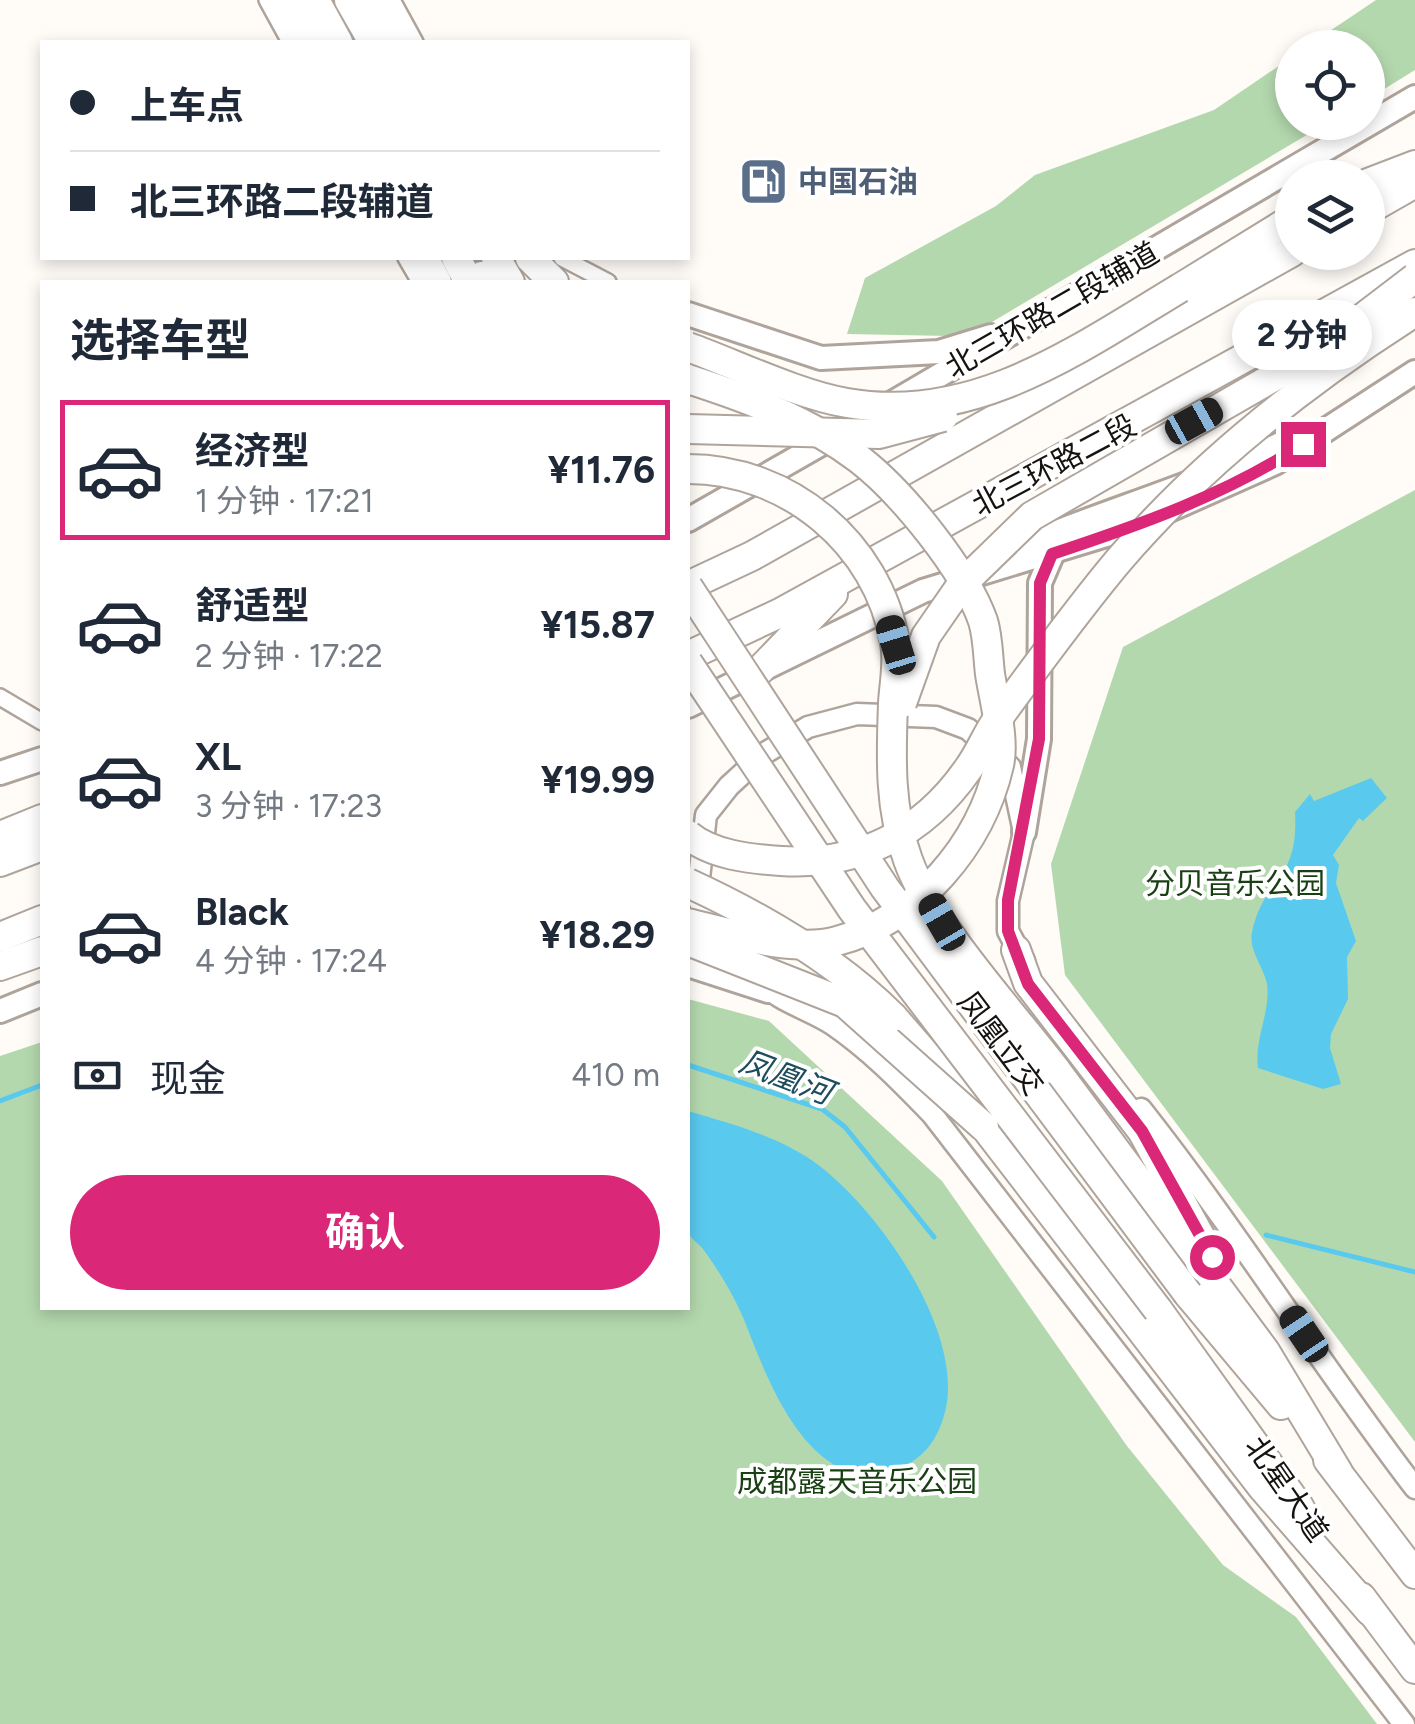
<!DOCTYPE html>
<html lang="zh">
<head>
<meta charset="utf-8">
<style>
	:root { --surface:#fff; --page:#f6f6f7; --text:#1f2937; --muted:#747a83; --line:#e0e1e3; --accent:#db2777 }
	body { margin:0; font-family:Figtree,"Noto Sans SC",sans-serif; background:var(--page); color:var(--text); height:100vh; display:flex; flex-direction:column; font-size:38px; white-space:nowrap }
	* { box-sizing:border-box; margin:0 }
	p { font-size:32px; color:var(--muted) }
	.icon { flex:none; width:55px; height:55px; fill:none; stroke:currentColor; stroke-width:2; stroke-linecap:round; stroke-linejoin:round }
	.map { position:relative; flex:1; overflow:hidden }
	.side { position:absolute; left:40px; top:280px; width:650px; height:1030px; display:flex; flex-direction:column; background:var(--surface); border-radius:0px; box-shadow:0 5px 15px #0003 }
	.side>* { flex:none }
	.banner { position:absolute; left:40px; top:40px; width:650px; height:220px; border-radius:0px; box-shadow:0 5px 15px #0003; display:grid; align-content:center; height:220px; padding:0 30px; background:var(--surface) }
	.fabs { position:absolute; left:1275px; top:30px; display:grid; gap:20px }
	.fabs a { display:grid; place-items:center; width:110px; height:110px; border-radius:50%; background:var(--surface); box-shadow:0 5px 15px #0003; font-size:50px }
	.end { position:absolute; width:45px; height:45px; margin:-22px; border:12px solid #db2777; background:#fff; box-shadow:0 0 0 5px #fff }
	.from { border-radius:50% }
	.bubble { position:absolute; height:70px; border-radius:35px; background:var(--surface); box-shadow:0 5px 15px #0003; font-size:32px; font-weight:700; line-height:70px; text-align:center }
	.car { position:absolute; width:30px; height:60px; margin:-30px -15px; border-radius:12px; box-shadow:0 0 8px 2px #0007; background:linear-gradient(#222 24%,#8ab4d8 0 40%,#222 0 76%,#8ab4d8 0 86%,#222 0) }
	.banner b { display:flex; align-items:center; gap:35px; height:95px; font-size:38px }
	.banner b+b { border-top:2px solid var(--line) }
	.banner i { width:25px; height:25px; background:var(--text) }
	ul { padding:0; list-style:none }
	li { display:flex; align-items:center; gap:30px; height:140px; margin:0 20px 15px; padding:0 10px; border:5px solid transparent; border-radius:0px }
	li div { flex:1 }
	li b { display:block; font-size:38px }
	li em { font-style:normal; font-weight:700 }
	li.active { border-color:var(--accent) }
	li>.icon { width:90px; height:90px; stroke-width:1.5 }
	h2 { padding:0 30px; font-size:45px; line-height:120px }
	.pay { display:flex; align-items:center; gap:25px; height:110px; padding:0 30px; font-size:38px }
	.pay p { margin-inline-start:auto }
	.action { display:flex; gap:20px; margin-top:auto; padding:20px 30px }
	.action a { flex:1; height:115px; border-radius:60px; background:var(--accent); color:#fff; font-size:40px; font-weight:700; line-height:115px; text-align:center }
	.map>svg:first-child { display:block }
</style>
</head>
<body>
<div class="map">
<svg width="1415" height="1724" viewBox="0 0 1415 1724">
	<rect width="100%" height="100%" fill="#fffbf7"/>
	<g fill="#b4d8ae">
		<path d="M 1376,0 L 1415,0 L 1415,70 L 1368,99 L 1368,48 L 1306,47 Z"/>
		<path d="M 1292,57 L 1292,122 L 1327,123 L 992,322 L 950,336 L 847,334 L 865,278 L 996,206 L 1035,175 L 1214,110 Z"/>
		<path d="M 1415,490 L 1415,1442 L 1065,975 L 1051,864 L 1123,647 Z"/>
		<path d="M 688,999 L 769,1021 L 942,1181 L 1127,1446 L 1223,1565 L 1296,1617 L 1377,1724 L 0,1724 L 0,1056 L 42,1042 L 42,1308 L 688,1308 Z"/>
	</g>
	<g fill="#5ac9ee">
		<path d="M 1371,778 L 1387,798 L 1363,821 L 1359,818 L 1333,855 L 1339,865 L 1336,883 L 1356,941 L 1347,957 L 1348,999 L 1331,1034 L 1330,1048 L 1341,1084 L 1323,1089 L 1258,1068 C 1254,1039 1271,1011 1267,984 C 1264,967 1248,950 1252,932 C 1264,876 1299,883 1295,812 L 1310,794 L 1314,801 Z"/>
		<path d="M 688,1111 C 728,1123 771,1134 807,1157 C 872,1199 966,1330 945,1412 C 937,1442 922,1461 894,1470 C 815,1497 772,1391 750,1335 C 739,1304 722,1275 703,1249 C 699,1244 690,1238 688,1232 C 681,1217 687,1134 688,1111 Z"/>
	</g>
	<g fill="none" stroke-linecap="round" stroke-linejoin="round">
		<g stroke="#5ac9ee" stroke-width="5">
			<path d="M 688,1065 L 822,1109 L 845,1127 L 934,1237"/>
			<path d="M 0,1101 L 42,1085"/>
			<path d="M 1266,1235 L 1415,1272"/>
		</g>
		<defs>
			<g id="minor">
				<path d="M 267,0 L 290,42"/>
				<path d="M 392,0 L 415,42"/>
				<path d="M 406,258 L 420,282"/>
				<path d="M 562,258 L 608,282"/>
				<path d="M 0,697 L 42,722"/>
			</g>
			<g id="tertiary">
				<path d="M 717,931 L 697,897 L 706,815 L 729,786 L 765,753 L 808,727 L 857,714 L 936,717 L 968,729 L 1010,767 L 1024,832 L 1008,901 L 1008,931 L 1024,961"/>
				<path d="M 759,980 C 777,1001 809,1009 832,1024 C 870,1050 900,1081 932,1114 L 1404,1724"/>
				<path d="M 1141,1109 C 1238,1232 1320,1364 1415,1488"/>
			</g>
			<g id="secondary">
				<path d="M 481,273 L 489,282"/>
				<path d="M 688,314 L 821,358 L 939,352 L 991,336"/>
				<path d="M 887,406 L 1415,97"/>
				<path d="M 688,520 L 842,432"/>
				<path d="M 994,558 C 1092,513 1198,487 1294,437"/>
				<path d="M 688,706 L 923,591 L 1129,528 L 1275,463 L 1415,372"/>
				<path d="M 0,773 L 42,759"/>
				<path d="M 1024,832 L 1039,739 L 1040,583 L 1052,555"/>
				<path d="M 688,965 L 768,991"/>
				<path d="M 0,1011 L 42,994"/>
			</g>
			<g id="trunk">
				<path d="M 285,0 L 308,42"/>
				<path d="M 315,0 L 338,42"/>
				<path d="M 349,0 L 373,42"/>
				<path d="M 376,0 L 399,42"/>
				<path d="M 1368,183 L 1415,165"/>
				<path d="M 1368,210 L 1415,183"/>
				<path d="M 424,258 L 437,282"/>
				<path d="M 456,258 L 469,282"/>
				<path d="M 496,258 L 510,282"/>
				<path d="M 530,258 L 554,282"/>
				<path d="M 1180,288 L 1292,219"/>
				<path d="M 688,586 L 752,556 L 1292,252"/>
				<path d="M 688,656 L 780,613 L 1415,264"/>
				<path d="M 758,672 L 833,594"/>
				<path d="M 0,836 L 42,819"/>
				<path d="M 0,862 L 42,846"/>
				<path d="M 0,937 L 42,920"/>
				<path d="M 1016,950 L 1028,983 L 1142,1131 L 1210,1254"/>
				<path d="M 0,966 L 42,951"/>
				<path d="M 893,1017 L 954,1087 L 1262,1487 L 1370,1611"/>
				<path d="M 1056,1070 L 1265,1351 L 1338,1472"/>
				<path d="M 1188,1294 L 1281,1405"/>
				<path d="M 1158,1310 L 1300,1508"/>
				<path d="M 1328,1460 L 1415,1574"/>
				<path d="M 1361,1597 L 1415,1669"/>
			</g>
		</defs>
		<use href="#minor" stroke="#aea49c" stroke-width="20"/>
		<use href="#tertiary" stroke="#aea49c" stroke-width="25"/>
		<use href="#secondary" stroke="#aea49c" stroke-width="28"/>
		<use href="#trunk" stroke="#aea49c" stroke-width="32"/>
		<use href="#minor" stroke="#fff" stroke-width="15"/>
		<use href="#tertiary" stroke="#fff" stroke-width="20"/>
		<use href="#secondary" stroke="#fff" stroke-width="22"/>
		<use href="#trunk" stroke="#fff" stroke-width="28"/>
		<defs>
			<g id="trunk-bridge">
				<path d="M 688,347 C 735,364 799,395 847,403 C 974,425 1077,350 1180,288"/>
				<path d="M 688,379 C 747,398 808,420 859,459 C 902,492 965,570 983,621 C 988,637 988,657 990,674 C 994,700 1005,739 999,765 C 981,844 918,920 837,941 C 794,953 730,933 688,923"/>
				<path d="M 688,429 L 879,434 L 943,417"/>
				<path d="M 688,469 C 788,469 878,543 895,643 C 899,662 894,684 893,703 C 891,757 889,809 908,860 C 932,927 1012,1012 1056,1070"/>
				<path d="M 688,587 L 885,888 L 1188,1294"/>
				<path d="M 688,663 L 852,909 L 1158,1310"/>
				<path d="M 902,703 L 926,636 L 962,584 L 1032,516 L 1322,349 L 1415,278"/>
				<path d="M 688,835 C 712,855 750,859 781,861 C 858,866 923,834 968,769 C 980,753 987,733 999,717 C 1037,665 1077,610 1119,560 C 1202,463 1308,380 1415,312"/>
				<path d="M 688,883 C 762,917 835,959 893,1017"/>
				<path d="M 688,941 L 845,1003 L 984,1127"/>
			</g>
		</defs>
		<use href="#trunk-bridge" stroke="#aea49c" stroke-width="32" stroke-linecap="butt"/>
		<use href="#trunk-bridge" stroke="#fff" stroke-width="28"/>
	</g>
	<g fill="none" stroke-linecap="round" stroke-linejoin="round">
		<path stroke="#db2777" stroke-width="12" d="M 1212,1257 L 1142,1131 L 1028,984 L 1008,931 L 1008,900 L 1039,739 L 1040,583 L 1052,554 C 1137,526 1228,494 1303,444"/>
	</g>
	<defs>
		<symbol id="fuel-square" viewBox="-11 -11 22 22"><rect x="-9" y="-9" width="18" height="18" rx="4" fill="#5c6f8a" stroke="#fff"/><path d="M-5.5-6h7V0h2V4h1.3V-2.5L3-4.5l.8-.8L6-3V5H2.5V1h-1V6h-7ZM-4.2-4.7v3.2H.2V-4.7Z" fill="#fff"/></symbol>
	</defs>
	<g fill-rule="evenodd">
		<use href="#fuel-square" x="736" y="154" width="55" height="55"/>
	</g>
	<g text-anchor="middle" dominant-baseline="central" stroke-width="8" stroke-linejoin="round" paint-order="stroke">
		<g font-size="30" font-weight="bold" fill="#4e5e75" stroke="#fff" text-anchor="start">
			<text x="798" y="181">中国石油</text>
		</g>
		<g font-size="30" fill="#15120f" stroke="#fff">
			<text transform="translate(1052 310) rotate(-30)">北三环路二段辅道</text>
			<text transform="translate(1054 465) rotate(-28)">北三环路二段</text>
			<text transform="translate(1001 1043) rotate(53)">凤凰立交</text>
			<text transform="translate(1287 1489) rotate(55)">北星大道</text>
		</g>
		<g font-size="30" fill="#184013" stroke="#fff">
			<text x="1235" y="883">分贝音乐公园</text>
			<text x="857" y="1481">成都露天音乐公园</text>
		</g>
		<g font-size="32" font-style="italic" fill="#1e4d5d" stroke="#fff">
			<text transform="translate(786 1077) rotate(21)">凤凰河</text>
		</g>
	</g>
</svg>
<div class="fabs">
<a><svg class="icon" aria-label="locate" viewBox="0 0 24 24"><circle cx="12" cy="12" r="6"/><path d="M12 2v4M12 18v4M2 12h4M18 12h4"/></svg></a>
<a><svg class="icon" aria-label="layers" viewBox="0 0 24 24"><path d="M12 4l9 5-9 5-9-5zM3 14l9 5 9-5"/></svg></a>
</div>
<i class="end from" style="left:1212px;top:1257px"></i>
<i class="end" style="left:1303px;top:444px"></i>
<div class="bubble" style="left:1232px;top:300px;width:140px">2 分钟</div>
<i class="car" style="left:1194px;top:421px;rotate:61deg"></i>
<i class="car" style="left:896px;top:645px;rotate:343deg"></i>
<i class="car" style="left:942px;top:922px;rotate:330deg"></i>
<i class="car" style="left:1304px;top:1334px;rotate:326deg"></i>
<div class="banner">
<b><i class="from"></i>上车点</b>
<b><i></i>北三环路二段辅道</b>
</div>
<section class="side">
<h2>选择车型</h2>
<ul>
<li class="active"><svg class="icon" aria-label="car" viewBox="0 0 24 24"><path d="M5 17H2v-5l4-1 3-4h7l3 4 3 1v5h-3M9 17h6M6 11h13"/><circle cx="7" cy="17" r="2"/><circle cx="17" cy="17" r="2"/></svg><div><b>经济型</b><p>1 分钟 · 17:21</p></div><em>¥11.76</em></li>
<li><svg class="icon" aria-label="car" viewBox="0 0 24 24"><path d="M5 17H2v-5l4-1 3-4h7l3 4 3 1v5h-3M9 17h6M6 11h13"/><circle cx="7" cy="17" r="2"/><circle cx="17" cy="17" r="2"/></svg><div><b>舒适型</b><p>2 分钟 · 17:22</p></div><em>¥15.87</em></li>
<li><svg class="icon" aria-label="car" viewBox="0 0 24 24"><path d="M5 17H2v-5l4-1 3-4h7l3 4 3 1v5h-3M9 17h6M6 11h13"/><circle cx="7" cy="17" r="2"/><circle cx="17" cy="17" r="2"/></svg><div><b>XL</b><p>3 分钟 · 17:23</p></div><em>¥19.99</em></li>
<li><svg class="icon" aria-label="car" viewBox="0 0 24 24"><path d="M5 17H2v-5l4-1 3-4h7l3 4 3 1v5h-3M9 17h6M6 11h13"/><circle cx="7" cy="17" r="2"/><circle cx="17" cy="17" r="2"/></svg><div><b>Black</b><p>4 分钟 · 17:24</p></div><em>¥18.29</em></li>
</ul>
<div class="pay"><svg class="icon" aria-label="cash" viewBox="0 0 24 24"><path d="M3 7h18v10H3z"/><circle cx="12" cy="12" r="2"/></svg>现金<p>410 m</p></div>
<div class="action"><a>确认</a></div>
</section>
</div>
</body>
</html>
